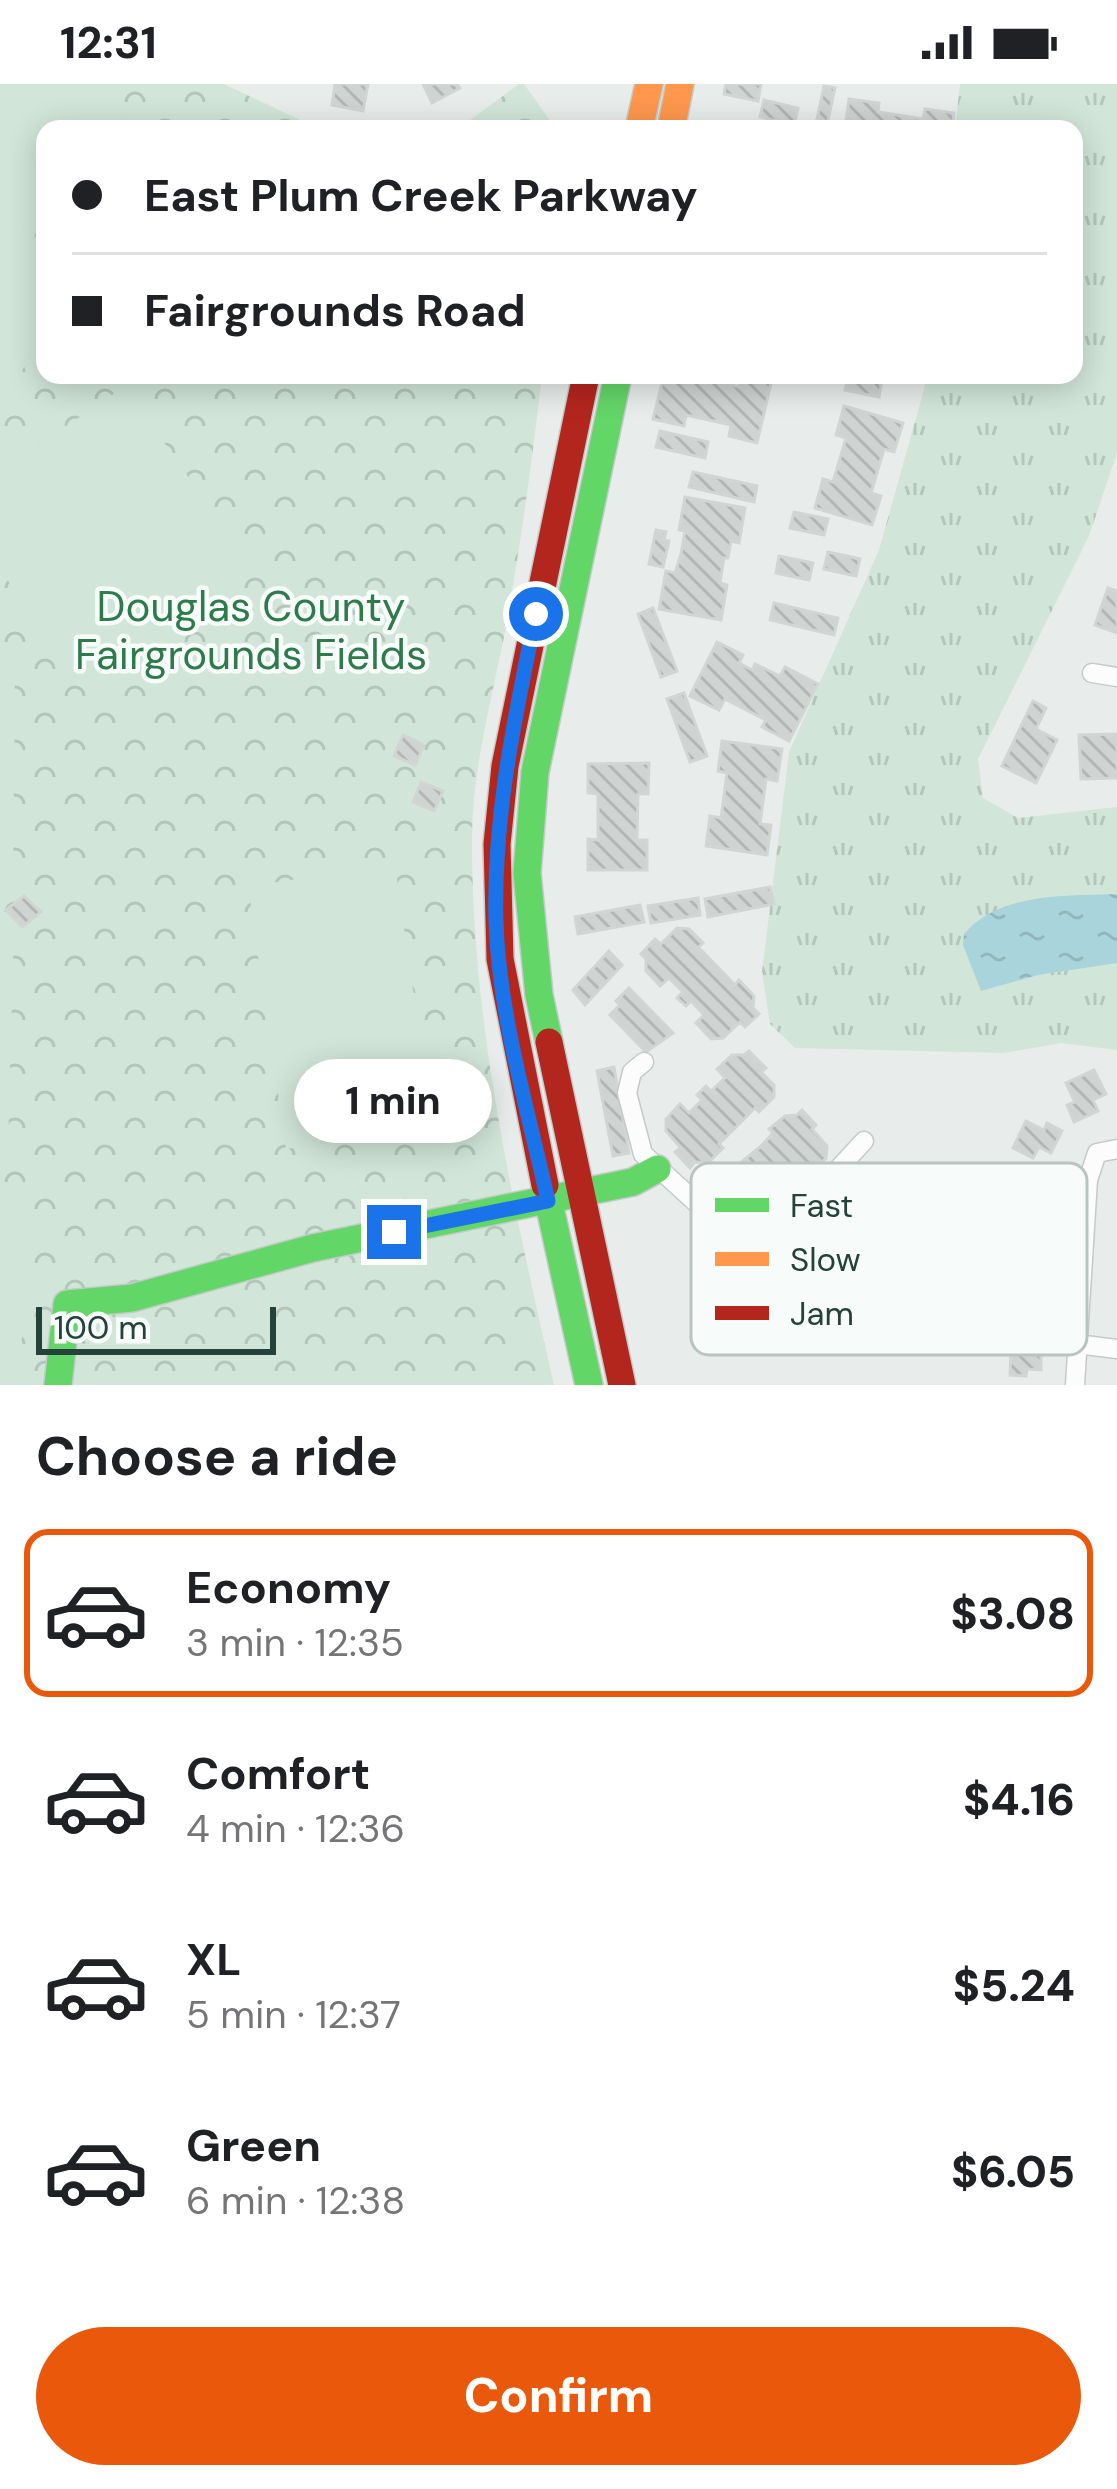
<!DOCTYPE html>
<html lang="en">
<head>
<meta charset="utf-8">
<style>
	:root { --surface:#fff; --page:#f2f2f2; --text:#202124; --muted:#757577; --line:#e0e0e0; --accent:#ea580c }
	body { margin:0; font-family:"DM Sans",sans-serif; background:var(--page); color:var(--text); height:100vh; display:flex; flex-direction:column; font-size:45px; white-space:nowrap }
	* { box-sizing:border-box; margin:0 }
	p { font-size:39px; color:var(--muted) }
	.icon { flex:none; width:66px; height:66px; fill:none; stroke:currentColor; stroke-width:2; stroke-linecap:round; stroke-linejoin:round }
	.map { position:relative; height:1301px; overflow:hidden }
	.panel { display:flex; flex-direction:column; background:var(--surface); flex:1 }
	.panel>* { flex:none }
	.guide { position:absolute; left:36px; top:36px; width:1047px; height:264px; border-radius:24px; box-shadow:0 6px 30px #0003; display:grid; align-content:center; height:264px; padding:0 36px; background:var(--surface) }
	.scale { position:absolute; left:36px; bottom:30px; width:240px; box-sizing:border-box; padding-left:12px; border:6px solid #24423a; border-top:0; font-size:33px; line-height:42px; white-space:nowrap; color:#24423a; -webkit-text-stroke:9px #f7fbf9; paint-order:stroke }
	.end { position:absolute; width:54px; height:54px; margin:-27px; border:15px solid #1a73e8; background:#fff; box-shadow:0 0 0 6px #fff }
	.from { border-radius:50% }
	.bubble { position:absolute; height:84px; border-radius:42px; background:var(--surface); box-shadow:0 6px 30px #0003; font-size:39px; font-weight:800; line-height:84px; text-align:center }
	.guide b { display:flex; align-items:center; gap:42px; height:114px; font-size:45px }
	.guide b+b { border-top:3px solid var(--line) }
	.guide i { width:30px; height:30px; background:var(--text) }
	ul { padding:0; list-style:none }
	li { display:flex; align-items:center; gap:36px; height:168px; margin:0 24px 18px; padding:0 12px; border:6px solid transparent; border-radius:24px }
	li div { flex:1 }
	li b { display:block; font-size:45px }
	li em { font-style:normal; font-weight:800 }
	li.current { border-color:var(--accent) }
	li>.icon { width:108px; height:108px; stroke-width:1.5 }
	h2 { padding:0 36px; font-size:54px; line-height:144px }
	.cta { display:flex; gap:24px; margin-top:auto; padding:24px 36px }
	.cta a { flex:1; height:138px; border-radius:72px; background:var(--accent); color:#fff; font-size:48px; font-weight:800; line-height:138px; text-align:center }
	.status { display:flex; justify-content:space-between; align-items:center; height:84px; padding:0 60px; background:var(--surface); direction:ltr }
	.status svg { height:33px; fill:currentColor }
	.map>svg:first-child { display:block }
</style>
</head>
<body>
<div class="status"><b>12:31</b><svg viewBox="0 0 49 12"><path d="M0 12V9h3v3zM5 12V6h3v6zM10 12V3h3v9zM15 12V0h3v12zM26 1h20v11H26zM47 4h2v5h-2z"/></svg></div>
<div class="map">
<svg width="1117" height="1301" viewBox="0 0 1117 1301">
	<defs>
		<pattern id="grass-tufts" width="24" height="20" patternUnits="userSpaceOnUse" patternTransform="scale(3)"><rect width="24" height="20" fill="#d1e6d8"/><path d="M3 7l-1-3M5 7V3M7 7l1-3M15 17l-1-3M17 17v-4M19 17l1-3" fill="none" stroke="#b3c6ba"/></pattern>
		<pattern id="park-crowns" width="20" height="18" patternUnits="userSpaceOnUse" patternTransform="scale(3)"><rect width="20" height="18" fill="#d1e6d8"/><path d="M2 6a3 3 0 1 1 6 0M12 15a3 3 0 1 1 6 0" fill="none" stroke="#b3c6ba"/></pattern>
		<pattern id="water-ripples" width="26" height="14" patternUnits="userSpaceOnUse" patternTransform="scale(3)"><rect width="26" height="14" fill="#a9d4db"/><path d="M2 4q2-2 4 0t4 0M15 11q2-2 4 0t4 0" fill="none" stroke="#91b7bd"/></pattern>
		<pattern id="building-back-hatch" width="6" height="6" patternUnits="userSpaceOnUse" patternTransform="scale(3)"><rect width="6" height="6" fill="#cfd4d2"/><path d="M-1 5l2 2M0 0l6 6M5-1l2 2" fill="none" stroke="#b2b7b5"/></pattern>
	</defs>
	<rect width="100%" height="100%" fill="#e8edeb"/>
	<path fill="url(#grass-tufts)" d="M 960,0 L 1117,0 L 1117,369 L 1089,452 L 978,675 L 983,714 L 1018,734 L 1117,723 L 1117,966 L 1061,959 L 1004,969 L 795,964 L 770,940 L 762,888 L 789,668 L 879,466 L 928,291 L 1074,291 L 1074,45 L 955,45 Z"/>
	<g fill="url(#park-crowns)">
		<path d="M 0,0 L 224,0 L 319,45 L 45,45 L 45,291 L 542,291 C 532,379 520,466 504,553 C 491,618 473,684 472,751 C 471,938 513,1120 554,1301 L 0,1301 Z"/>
		<path d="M 519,0 L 524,0 L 556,45 L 458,45 Z"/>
	</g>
	<g fill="#d1e6d8">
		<path d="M 0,0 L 68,0 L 142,45 L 45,45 L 45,155 L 0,127 Z"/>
		<path d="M 0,133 L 45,161 L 45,249 L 9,308 L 0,302 Z"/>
		<path d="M 125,302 L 247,478 L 243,495 L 87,604 L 70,595 L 0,484 L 0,387 Z"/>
		<path d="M 0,576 L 15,576 L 13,807 L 1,817 Z"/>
		<path d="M 395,781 L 433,1044 L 286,1065 L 248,802 Z"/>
		<path d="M 0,835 L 5,835 L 14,846 L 8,1062 L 0,1058 Z"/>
		<path d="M 0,1125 L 36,1130 L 18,1288 L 0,1286 Z"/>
	</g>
	<path fill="url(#water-ripples)" d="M 1117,810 L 1117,879 L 1038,891 L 981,907 L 963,861 L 964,850 C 999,808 1067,812 1117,810 Z"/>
	<g fill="url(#building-back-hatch)" stroke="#d1d6d4" stroke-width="3">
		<path d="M 335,0 L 368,0 L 363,27 L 332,21 Z"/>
		<path d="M 423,0 L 457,0 L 460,4 L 432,19 Z"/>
		<path d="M 726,0 L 761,0 L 758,17 L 724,10 Z"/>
		<path d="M 824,2 L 835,4 L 826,45 L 815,45 Z"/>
		<path d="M 849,15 L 879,19 L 878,28 L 923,35 L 925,25 L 954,29 L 952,45 L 845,45 Z"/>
		<path d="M 764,16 L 798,24 L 794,41 L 760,33 Z"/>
		<path d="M 664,291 L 694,291 L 739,303 L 741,292 L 771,299 L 757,359 L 729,352 L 731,341 L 686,331 L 684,342 L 653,335 Z"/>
		<path d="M 849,291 L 883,291 L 879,313 L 845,306 Z"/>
		<path d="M 844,322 L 903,339 L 894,368 L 884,365 L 871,409 L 881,412 L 872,441 L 815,424 L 823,395 L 833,398 L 846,354 L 836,351 Z"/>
		<path d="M 660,347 L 708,358 L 705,374 L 656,363 Z"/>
		<path d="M 693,388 L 757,402 L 754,418 L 689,403 Z"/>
		<path d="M 685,413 L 745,424 L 739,459 L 731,457 L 728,474 L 724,474 L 720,499 L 727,501 L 721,536 L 659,525 L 666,487 L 675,489 L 681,470 L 685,447 L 679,446 Z"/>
		<path d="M 794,428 L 828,435 L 824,451 L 790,444 Z"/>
		<path d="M 656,446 L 666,448 L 664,456 L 669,457 L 663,483 L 649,480 Z"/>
		<path d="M 828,468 L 860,475 L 856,492 L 824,485 Z"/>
		<path d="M 779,472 L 813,479 L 809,496 L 776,489 Z"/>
		<path d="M 1108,504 L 1117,507 L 1117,549 L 1095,541 Z"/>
		<path d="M 774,519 L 838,534 L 834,551 L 770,536 Z"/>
		<path d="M 653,524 L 677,587 L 661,593 L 638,530 Z"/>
		<path d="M 717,558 L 743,571 L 739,579 L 752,586 L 755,580 L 780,592 L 785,583 L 818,600 L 789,657 L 762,643 L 766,636 L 725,615 L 719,626 L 690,612 Z"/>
		<path d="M 684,609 L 707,672 L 690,678 L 667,615 Z"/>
		<path d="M 1033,617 L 1046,624 L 1036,645 L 1057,656 L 1036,699 L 1002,682 Z"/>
		<path d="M 1117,650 L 1117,694 L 1081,695 L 1079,651 Z"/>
		<path d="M 403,651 L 424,661 L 415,681 L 394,672 Z"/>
		<path d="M 722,657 L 782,665 L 777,697 L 766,695 L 760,740 L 771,741 L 767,771 L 706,762 L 710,732 L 721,734 L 727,689 L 718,687 Z"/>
		<path d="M 649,679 L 648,710 L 638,710 L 637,756 L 647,756 L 647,786 L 588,786 L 588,755 L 598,756 L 598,710 L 588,709 L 588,680 Z"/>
		<path d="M 421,698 L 443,707 L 434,727 L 413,718 Z"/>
		<path d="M 770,803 L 774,820 L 708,833 L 705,815 Z"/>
		<path d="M 24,812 L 41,828 L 22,843 L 6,826 Z"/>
		<path d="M 698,814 L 700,831 L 651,839 L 648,822 Z"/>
		<path d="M 640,821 L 644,838 L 578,850 L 575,833 Z"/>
		<path d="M 677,844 L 689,845 L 703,859 L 698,864 L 702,867 L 735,901 L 739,896 L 754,912 L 753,924 L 759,930 L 745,943 L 740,938 L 723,954 L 711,955 L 696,939 L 704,931 L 691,917 L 686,922 L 677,914 L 683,908 L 669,894 L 660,902 L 646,887 L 646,875 L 641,870 L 655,855 L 661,860 Z"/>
		<path d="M 609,867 L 622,881 L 585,921 L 573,906 Z"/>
		<path d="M 629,904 L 673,949 L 646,968 L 610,931 L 620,921 L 616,917 Z"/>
		<path d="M 749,967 L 766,984 L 761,988 L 774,1001 L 774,1013 L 759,1028 L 755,1024 L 719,1060 L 723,1064 L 708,1079 L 695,1078 L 690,1084 L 675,1068 L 681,1064 L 666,1047 L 666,1035 L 680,1020 L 689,1029 L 702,1016 L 697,1011 L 706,1002 L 711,1007 L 725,994 L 717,985 L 732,971 L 744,971 Z"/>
		<path d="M 614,983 L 629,1069 L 613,1072 L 597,987 Z"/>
		<path d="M 1094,986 L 1106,1010 L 1093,1016 L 1098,1027 L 1074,1038 L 1067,1021 L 1075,1018 L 1066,999 Z"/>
		<path d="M 802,1026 L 816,1041 L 812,1045 L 827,1062 L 826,1074 L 813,1088 L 804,1080 L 790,1094 L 795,1099 L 786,1108 L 781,1103 L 768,1116 L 776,1124 L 761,1139 L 749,1138 L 733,1123 L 728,1129 L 713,1114 L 718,1108 L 719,1096 L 760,1063 L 773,1049 L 769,1045 L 785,1032 L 797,1031 Z"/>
		<path d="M 1026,1037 L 1044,1046 L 1047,1039 L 1062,1047 L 1051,1069 L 1039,1063 L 1033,1074 L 1013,1064 Z"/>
		<path d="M 1011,1263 L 1041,1265 L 1041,1286 L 1027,1285 L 1026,1292 L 1010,1291 Z"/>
	</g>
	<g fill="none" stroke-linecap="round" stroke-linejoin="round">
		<defs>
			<g id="street">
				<path d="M 1092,589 L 1117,593"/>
				<path d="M 644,978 L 632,988 L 627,1009 L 643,1070 L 702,1124 L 727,1169 L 739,1174 L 756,1174 L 864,1057"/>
				<path d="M 1077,1260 L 1117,1265"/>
				<path d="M 1075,1301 L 1088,1096 L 1097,1069 L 1117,1065"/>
			</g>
			<g id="fast">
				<path d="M 549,958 L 539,911 L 527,789 L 535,688 L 618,291"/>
				<path d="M 545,1101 L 589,1301"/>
				<path d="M 58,1301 L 67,1220 L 132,1214 L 313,1164 L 633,1098 L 657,1085"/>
			</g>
			<g id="slow">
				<path d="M 639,45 L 649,0"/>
				<path d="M 671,45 L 680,0"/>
			</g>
			<g id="jam">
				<path d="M 549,958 L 622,1301"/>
				<path d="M 545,1101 L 500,875 L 497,760 L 505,682 L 586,291"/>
			</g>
		</defs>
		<use href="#street" stroke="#c5cac8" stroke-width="21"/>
		<use href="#fast" stroke="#c3cbc8" stroke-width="30"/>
		<use href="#slow" stroke="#c3cbc8" stroke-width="30"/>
		<use href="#jam" stroke="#c3cbc8" stroke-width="30"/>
		<use href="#street" stroke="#fcfcfc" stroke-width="18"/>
		<use href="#fast" stroke="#63d668" stroke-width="27"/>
		<use href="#slow" stroke="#ff974d" stroke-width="27"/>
		<use href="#jam" stroke="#b3261e" stroke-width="27"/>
	</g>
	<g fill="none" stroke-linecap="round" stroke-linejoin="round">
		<path stroke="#1a73e8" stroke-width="15" d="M 394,1148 L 548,1117 C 528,1026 499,931 496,838 C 493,732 515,633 536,530"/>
	</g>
	<g text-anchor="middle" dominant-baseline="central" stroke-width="9" stroke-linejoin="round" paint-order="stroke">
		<g font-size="42" fill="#2d7a4b" stroke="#f7fbf9">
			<text x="251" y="522">Douglas County<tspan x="251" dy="48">Fairgrounds Fields</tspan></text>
		</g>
	</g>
	<rect x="691" y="1079" width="396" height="192" rx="18" fill="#f7fbf9" stroke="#b8c4c0" stroke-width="3"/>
	<rect x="715" y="1114" width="54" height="14" fill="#63d668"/>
	<rect x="715" y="1168" width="54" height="14" fill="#ff974d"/>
	<rect x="715" y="1222" width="54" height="14" fill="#b3261e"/>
	<g font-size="33" fill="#24423a">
		<text x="790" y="1133">Fast</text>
		<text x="790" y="1187">Slow</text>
		<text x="790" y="1241">Jam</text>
	</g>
</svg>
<div class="scale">100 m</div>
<i class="end from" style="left:536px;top:530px"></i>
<i class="end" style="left:394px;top:1148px"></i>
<div class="bubble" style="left:294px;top:975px;width:198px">1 min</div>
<div class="guide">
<b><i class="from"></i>East Plum Creek Parkway</b>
<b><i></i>Fairgrounds Road</b>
</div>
</div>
<section class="panel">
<h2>Choose a ride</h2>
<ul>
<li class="current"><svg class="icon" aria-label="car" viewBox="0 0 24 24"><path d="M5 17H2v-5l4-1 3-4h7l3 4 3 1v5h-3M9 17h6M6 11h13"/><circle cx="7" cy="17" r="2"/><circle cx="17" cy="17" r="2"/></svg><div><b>Economy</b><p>3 min · 12:35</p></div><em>$3.08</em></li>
<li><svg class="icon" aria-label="car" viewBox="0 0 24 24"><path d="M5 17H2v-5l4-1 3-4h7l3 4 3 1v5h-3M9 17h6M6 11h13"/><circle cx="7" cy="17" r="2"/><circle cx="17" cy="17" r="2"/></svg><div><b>Comfort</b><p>4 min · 12:36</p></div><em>$4.16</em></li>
<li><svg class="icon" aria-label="car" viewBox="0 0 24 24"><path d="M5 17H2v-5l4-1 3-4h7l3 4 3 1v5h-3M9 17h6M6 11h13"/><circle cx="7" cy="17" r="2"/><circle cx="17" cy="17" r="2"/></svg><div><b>XL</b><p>5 min · 12:37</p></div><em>$5.24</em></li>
<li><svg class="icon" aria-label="car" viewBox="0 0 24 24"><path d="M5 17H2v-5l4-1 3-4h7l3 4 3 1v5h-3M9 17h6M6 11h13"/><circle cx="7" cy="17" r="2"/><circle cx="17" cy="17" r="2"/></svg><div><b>Green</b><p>6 min · 12:38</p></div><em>$6.05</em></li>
</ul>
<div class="cta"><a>Confirm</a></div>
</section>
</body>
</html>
